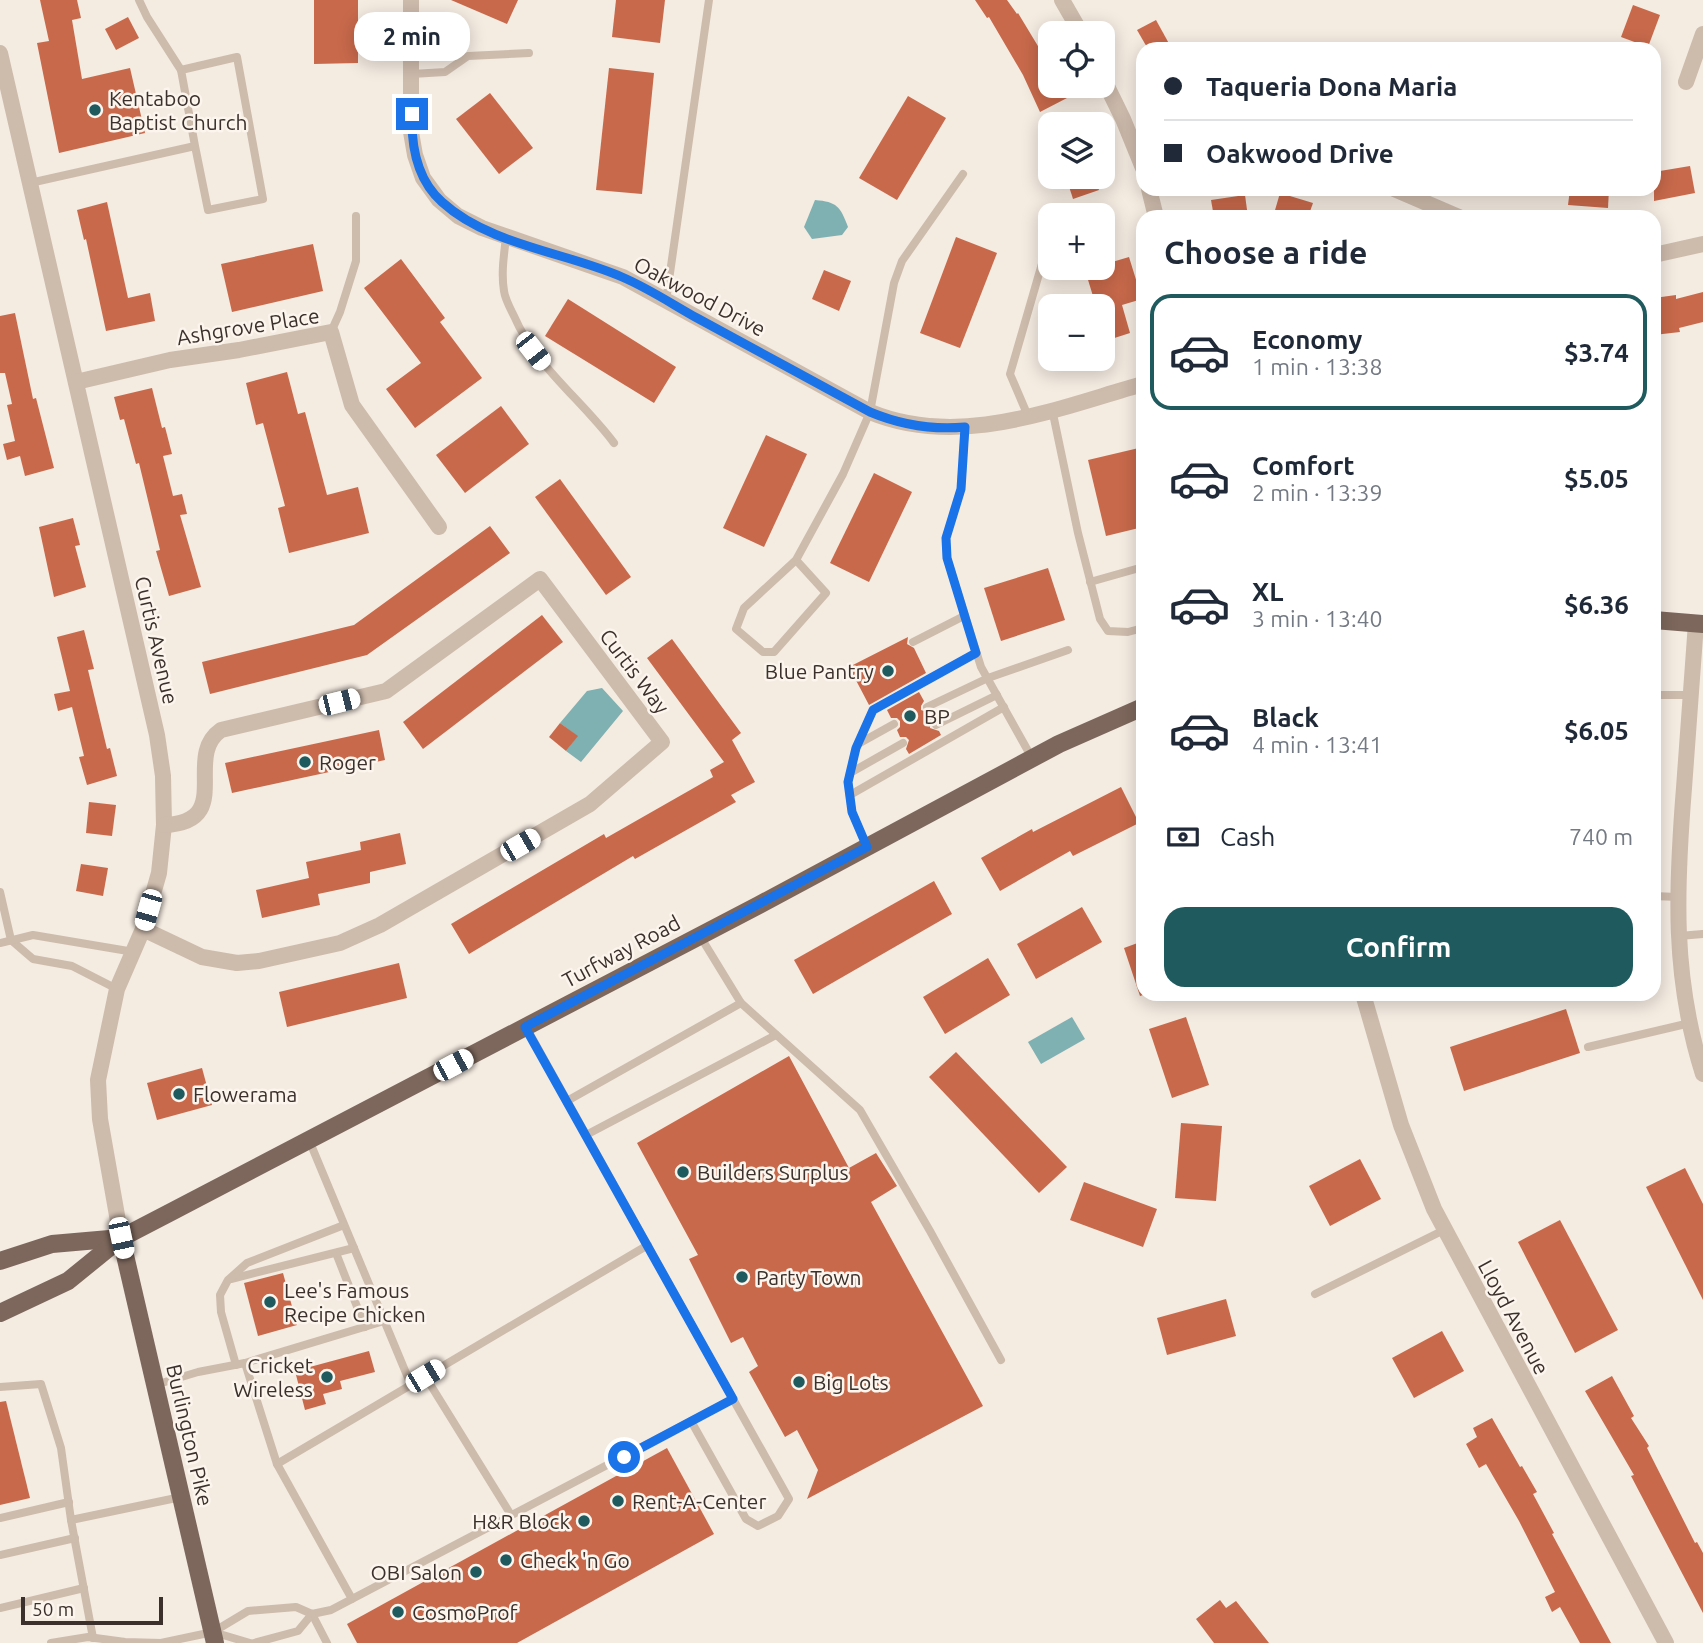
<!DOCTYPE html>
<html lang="en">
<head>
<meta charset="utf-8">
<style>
	:root { --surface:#fff; --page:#f2f2f3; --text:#1f2937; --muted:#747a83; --line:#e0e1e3; --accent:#1f5a5e }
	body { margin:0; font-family:Ubuntu,sans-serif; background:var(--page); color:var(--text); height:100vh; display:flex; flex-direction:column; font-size:26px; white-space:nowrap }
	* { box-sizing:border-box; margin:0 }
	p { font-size:23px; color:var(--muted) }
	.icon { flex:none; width:38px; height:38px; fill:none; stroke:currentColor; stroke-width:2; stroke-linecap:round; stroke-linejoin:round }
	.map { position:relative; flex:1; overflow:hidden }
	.side { position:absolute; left:1136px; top:210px; width:525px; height:791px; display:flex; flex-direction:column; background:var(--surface); border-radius:21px; box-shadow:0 4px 18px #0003 }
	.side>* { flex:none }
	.guide { position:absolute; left:1136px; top:42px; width:525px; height:154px; border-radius:21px; box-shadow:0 4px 18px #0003; display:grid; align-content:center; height:154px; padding:0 28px; background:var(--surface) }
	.tools { position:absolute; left:1038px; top:21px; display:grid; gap:14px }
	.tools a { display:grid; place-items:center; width:77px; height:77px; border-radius:14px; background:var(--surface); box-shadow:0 4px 18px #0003; font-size:35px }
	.scale { position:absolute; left:21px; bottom:18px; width:142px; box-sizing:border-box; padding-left:7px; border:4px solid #3b302b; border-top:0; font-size:19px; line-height:24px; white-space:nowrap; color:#3b302b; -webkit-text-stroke:5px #fbf5ee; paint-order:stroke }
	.end { position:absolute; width:32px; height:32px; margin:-16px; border:9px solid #1a73e8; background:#fff; box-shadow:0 0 0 4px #fff }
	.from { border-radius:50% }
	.bubble { position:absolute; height:49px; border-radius:21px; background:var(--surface); box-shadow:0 4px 18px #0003; font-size:23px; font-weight:700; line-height:49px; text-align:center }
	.car { position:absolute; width:21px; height:42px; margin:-21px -10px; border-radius:9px; box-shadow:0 0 5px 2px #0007; background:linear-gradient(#fff 24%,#345 0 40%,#fff 0 76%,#345 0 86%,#fff 0) }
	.guide b { display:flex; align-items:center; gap:24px; height:66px; font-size:26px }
	.guide b+b { border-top:2px solid var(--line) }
	.guide i { width:18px; height:18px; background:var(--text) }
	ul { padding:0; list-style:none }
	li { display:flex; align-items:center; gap:21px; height:116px; margin:0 14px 10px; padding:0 14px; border:4px solid transparent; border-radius:21px }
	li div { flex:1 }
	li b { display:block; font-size:26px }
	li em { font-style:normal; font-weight:700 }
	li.active { border-color:var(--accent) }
	li>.icon { width:63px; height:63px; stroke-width:1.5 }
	h2 { padding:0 28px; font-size:32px; line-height:84px }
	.pay { display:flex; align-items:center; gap:18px; height:77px; padding:0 28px; font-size:26px }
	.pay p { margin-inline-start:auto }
	.primary-button { display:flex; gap:14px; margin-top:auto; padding:14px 28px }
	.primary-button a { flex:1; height:80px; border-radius:21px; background:var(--accent); color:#fff; font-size:28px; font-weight:700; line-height:80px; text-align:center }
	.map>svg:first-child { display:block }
</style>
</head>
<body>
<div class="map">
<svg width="1703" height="1643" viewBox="0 0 1703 1643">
	<rect width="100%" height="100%" fill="#f4ebe1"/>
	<g fill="#7fb0b2">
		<path d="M 815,200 C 837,202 840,206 848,227 L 842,235 L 812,239 L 804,227 Z"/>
		<path d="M 602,688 L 623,711 L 581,762 L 566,751 L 577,736 L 560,723 L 587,691 Z"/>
		<path d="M 1072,1017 L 1085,1039 L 1041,1064 L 1028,1042 Z"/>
	</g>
	<g fill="#c8694b">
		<path d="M 40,0 L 77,0 L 81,18 L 72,20 L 82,79 L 130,68 L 145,133 L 59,153 L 37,43 L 49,41 Z"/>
		<path d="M 314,0 L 358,0 L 358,63 L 314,64 Z"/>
		<path d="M 451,0 L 518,0 L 507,24 Z"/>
		<path d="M 616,0 L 665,0 L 660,43 L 612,37 Z"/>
		<path d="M 975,0 L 1007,0 L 1017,14 L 1018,13 L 1050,66 L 1050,86 L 1061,86 L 1067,98 L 1040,112 L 1023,75 L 989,17 L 987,18 Z"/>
		<path d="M 1633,5 L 1660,15 L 1648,47 L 1621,37 Z"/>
		<path d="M 128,17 L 139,38 L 116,50 L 105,29 Z"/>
		<path d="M 1156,20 L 1172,49 L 1148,49 L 1137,30 Z"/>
		<path d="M 609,68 L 654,73 L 642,194 L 596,190 Z"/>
		<path d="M 490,93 L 533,148 L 499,174 L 456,119 Z"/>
		<path d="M 908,96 L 946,118 L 897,200 L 859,178 Z"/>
		<path d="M 1690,166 L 1695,193 L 1654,201 L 1654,172 Z"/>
		<path d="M 1066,177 L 1095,177 L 1099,190 L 1073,199 Z"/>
		<path d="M 1570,189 L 1609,189 L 1608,208 L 1568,205 Z"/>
		<path d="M 1280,193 L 1313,203 L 1308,217 L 1273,217 Z"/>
		<path d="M 1245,195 L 1248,217 L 1214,217 L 1211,200 Z"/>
		<path d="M 107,202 L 128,298 L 150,293 L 155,321 L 106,331 L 86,239 L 84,240 L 77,210 Z"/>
		<path d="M 956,237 L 997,253 L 960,348 L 920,333 Z"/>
		<path d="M 313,244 L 323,291 L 232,312 L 221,264 Z"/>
		<path d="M 1129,257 L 1142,299 L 1122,305 L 1130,333 L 1102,342 L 1102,306 L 1096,306 L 1085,270 L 1102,268 L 1102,265 Z"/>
		<path d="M 401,259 L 445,318 L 440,322 L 482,378 L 415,428 L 386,389 L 421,363 L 364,288 Z"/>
		<path d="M 824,270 L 851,281 L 839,311 L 812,299 Z"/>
		<path d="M 1703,292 L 1703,322 L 1679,328 L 1680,332 L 1654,335 L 1654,298 L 1676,295 L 1676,299 Z"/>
		<path d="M 568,299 L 676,367 L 654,403 L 545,336 Z"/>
		<path d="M 15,313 L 33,399 L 36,398 L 54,468 L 25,476 L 20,456 L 7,460 L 3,444 L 15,441 L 7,405 L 12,404 L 5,373 L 0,373 L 0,316 Z"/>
		<path d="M 287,372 L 298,414 L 305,412 L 327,495 L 358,487 L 369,533 L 289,553 L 278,508 L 285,506 L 263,423 L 256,425 L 246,383 Z"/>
		<path d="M 152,388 L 162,428 L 165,427 L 172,454 L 163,456 L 173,496 L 182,494 L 187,514 L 180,515 L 201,587 L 169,596 L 156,551 L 160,550 L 139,463 L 136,464 L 124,419 L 120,420 L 114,397 Z"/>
		<path d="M 501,406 L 529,444 L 465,493 L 436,455 Z"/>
		<path d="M 766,435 L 807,454 L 764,547 L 723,528 Z"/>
		<path d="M 1143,447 L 1143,527 L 1106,536 L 1088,460 Z"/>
		<path d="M 874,473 L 912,492 L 869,582 L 830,563 Z"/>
		<path d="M 560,479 L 631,577 L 606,595 L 535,497 Z"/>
		<path d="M 73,518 L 80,545 L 75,546 L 86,587 L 54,597 L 39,527 Z"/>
		<path d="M 490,526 L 510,553 L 367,655 L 210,694 L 202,662 L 354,625 Z"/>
		<path d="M 1048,568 L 1065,620 L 1001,641 L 984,588 Z"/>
		<path d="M 542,615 L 563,642 L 423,749 L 403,722 Z"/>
		<path d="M 84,630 L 94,669 L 88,670 L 107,749 L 110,748 L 117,776 L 87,785 L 79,757 L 84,756 L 72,707 L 58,711 L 54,694 L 70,691 L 57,637 Z"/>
		<path d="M 908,637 L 907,644 L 914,648 L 926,673 L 869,705 L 849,667 Z"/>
		<path d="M 672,639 L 741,733 L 732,740 L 755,782 L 731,795 L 736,802 L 635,859 L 633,856 L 469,954 L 451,924 L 604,834 L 606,838 L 713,777 L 710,770 L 724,762 L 647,658 Z"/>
		<path d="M 919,692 L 924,701 L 921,706 L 921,710 L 930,713 L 933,719 L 930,724 L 930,728 L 939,731 L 941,735 L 909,754 L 906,749 L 909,740 L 906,737 L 900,737 L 897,730 L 900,727 L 900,721 L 897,718 L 891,718 L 887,710 Z"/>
		<path d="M 560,723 L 578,736 L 566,751 L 549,737 Z"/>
		<path d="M 379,730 L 385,760 L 232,793 L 225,763 Z"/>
		<path d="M 1121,787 L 1139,823 L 1073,856 L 1070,851 L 1000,891 L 981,858 L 1032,829 L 1033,832 Z"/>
		<path d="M 89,802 L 116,805 L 112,836 L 86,833 Z"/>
		<path d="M 400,833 L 406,864 L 370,872 L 370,883 L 318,894 L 320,905 L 262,918 L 256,890 L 309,878 L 306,862 L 361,850 L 360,842 Z"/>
		<path d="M 81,864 L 108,868 L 103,896 L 76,891 Z"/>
		<path d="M 934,881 L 952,914 L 813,994 L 794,960 Z"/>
		<path d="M 1082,907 L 1102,942 L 1036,979 L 1017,944 Z"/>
		<path d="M 1143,941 L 1143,995 L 1140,996 L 1124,948 Z"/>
		<path d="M 988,958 L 1010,995 L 945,1034 L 923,997 Z"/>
		<path d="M 399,963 L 407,998 L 287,1027 L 279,992 Z"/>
		<path d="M 1566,1009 L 1580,1053 L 1464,1091 L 1450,1047 Z"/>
		<path d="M 1186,1017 L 1209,1085 L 1172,1098 L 1149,1029 Z"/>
		<path d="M 956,1052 L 1067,1167 L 1039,1193 L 929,1077 Z"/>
		<path d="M 789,1056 L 849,1168 L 876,1153 L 897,1186 L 871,1202 L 983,1406 L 807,1499 L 818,1470 L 797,1430 L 785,1437 L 749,1372 L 758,1366 L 743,1337 L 731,1343 L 689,1259 L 698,1255 L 637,1143 Z"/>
		<path d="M 202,1068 L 212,1105 L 157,1120 L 147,1083 Z"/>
		<path d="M 1181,1123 L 1222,1126 L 1216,1201 L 1175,1198 Z"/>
		<path d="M 1360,1159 L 1381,1199 L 1330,1226 L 1309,1186 Z"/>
		<path d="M 1685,1168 L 1703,1204 L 1703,1300 L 1646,1187 Z"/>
		<path d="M 1084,1182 L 1157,1209 L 1143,1247 L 1070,1220 Z"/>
		<path d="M 1560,1220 L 1618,1330 L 1575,1353 L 1518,1242 Z"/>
		<path d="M 283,1273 L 297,1325 L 258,1336 L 244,1283 Z"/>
		<path d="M 1226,1299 L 1236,1336 L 1167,1355 L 1157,1318 Z"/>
		<path d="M 1442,1331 L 1464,1371 L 1414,1398 L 1392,1358 Z"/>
		<path d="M 369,1351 L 375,1372 L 340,1381 L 342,1389 L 323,1394 L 326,1404 L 305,1410 L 295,1371 Z"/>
		<path d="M 1612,1376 L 1634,1416 L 1631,1418 L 1649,1446 L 1647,1448 L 1695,1543 L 1697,1542 L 1703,1553 L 1703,1613 L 1631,1476 L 1634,1475 L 1585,1391 Z"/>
		<path d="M 6,1401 L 30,1498 L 0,1505 L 0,1402 Z"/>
		<path d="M 1492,1418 L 1520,1467 L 1522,1466 L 1537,1492 L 1533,1494 L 1554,1533 L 1552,1534 L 1611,1643 L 1580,1643 L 1560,1607 L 1552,1612 L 1545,1597 L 1555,1592 L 1519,1521 L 1486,1464 L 1479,1468 L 1466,1444 L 1477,1437 L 1473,1428 Z"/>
		<path d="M 667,1448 L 714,1534 L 517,1643 L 357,1643 L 347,1624 Z"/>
		<path d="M 1220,1600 L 1226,1608 L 1236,1601 L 1269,1643 L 1214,1643 L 1196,1619 Z"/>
	</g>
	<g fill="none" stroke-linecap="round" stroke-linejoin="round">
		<g stroke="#cdbbac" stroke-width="8">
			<path d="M 139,0 L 147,17 L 181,70"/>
			<path d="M 412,74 L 445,72 L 468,56 L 529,53"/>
			<path d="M 30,183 L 195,146 L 181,70 L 237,57 L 263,199 L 208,210 L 195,146"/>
			<path d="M 506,237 C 504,255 501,273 504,291 C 505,299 510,308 514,316 C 536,367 581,399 614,443"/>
			<path d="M 666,301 L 709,0"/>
			<path d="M 331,332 L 340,312 L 356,261 L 356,216"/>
			<path d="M 1052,409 L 1078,533 L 1100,619 L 1108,631 L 1128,632 L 1143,628"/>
			<path d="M 1028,416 L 1010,374 L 1050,236"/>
			<path d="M 965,427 L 961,489 L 946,538 L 947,558 L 981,667 L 1032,758"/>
			<path d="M 796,560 L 826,593 L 774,652 L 763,652 L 736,629 L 744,608 L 796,560 L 843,474 L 870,412 L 894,283 L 902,261 L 963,174"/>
			<path d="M 1090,582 L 1143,567"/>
			<path d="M 913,642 L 964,616"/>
			<path d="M 1654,695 L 1691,695"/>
			<path d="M 927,707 L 988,678 L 1068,650"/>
			<path d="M 936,725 L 997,695"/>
			<path d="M 858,744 L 894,724"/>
			<path d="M 850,773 L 903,743"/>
			<path d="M 850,795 L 1004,707"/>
			<path d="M 867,847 L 852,812 L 848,782 L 856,748 L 873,710 L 976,653"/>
			<path d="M 0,892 L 11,940 L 33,959 L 72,966 L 117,989"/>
			<path d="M 1654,896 L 1677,897"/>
			<path d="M 700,936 L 741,1003 L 860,1110 L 930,1231 L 1001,1360"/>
			<path d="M 1679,936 L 1703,934"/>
			<path d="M 0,943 L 33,935 L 134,952"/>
			<path d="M 1588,1047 L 1690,1023"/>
			<path d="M 567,1101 L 741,1003"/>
			<path d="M 586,1135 L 776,1035"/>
			<path d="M 309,1140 L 411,1385"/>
			<path d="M 336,1253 L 365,1327"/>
			<path d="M 231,1279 L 354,1248"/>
			<path d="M 1315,1294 L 1444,1230"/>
			<path d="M 245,1363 L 277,1464 L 352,1599"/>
			<path d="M 236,1365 L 221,1312 L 220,1295 L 228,1280 L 247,1263 L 344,1225"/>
			<path d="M 425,1376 L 511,1515"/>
			<path d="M 155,1385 L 198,1372 L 245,1363 L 384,1321"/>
			<path d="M 0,1387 L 41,1384 L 61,1448 L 71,1520 L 181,1497"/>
			<path d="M 691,1421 L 746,1519 L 758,1526 L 778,1516 L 789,1499 L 733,1399"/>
			<path d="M 277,1464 L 648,1245"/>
			<path d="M 0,1518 L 69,1502"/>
			<path d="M 71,1520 L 93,1638"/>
			<path d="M 0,1555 L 75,1538"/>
			<path d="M 0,1608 L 84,1588"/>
			<path d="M 312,1614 L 327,1643"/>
			<path d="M 213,1632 L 250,1643"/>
			<path d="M 51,1643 L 88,1637 L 125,1642 L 161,1643 L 213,1632 L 248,1611 L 296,1607 L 312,1614 L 331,1610 L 733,1399 L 526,1027"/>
			<path d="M 254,1643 L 298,1631 L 312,1614"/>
		</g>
		<g stroke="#cdbbac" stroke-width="16">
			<path d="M 411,0 L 411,132 L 415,155 L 423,178 L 439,200 L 458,216 L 482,228 L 623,277 L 870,412 C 960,449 1054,409 1143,384"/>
			<path d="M 1062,0 L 1081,33"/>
			<path d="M 0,53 L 157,735 L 163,776 L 164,825 L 159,873 L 143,929 L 117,989 L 98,1080 L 100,1119 L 121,1238"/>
			<path d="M 1102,76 L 1123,119 L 1143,168"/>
			<path d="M 1686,82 L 1703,34"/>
			<path d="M 1149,189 L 1156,217"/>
			<path d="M 1394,189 L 1459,217"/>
			<path d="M 1654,255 L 1703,244"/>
			<path d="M 76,382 L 170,360 L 239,350 L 331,332 L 352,405 L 439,527"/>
			<path d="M 1696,623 C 1692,678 1688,733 1684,788 C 1676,888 1672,977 1703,1074"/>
			<path d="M 143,929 L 202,957 L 237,963 L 259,961 L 340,943 L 380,925 L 590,804 L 662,742 L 540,579 L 386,691 L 221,730 C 182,757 236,822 164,825"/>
			<path d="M 1363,994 L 1401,1125 L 1434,1209 L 1666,1643"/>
		</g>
		<g stroke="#7d675c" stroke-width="18">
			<path d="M 1654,620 L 1703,624"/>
			<path d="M 121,1238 L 215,1643"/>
			<path d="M 0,1261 L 52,1244 L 121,1238"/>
			<path d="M 0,1313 L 68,1281 L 121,1238 L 173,1211 L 759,905 L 1059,744 L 1143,707"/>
		</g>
	</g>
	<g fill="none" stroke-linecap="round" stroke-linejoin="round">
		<path stroke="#1a73e8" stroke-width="9" d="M 412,114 C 411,146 417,180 442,202 C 489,245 565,252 622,277 C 648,288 672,304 697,318 C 755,349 812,381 870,412 C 901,425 932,430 965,427 L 961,489 L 946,538 L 947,558 L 976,653 L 873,710 L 856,748 L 848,782 L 852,812 L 867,847 L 525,1027 L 733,1399 L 624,1457"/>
	</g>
	<g fill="#1f5a5e" stroke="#fbf5ee" stroke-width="2.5">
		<circle cx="95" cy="110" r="7"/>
		<circle cx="888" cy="671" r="7"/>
		<circle cx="910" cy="716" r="7"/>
		<circle cx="305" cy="762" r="7"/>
		<circle cx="179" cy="1094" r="7"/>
		<circle cx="683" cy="1172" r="7"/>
		<circle cx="742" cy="1277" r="7"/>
		<circle cx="270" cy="1302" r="7"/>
		<circle cx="327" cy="1377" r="7"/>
		<circle cx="799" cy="1382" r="7"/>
		<circle cx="618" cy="1501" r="7"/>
		<circle cx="584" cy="1521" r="7"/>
		<circle cx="506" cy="1560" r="7"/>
		<circle cx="476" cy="1572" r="7"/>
		<circle cx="398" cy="1612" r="7"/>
	</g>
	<g text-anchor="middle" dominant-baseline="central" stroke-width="5" stroke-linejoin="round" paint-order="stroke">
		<g font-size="21" fill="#3b302b" stroke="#fbf5ee" text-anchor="start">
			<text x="109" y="98">Kentaboo<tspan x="109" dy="24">Baptist Church</tspan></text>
			<text x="874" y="671" text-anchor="end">Blue Pantry</text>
			<text x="924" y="716">BP</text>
			<text x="319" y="762">Roger</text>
			<text x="193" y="1094">Flowerama</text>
			<text x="697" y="1172">Builders Surplus</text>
			<text x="756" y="1277">Party Town</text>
			<text x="284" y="1290">Lee's Famous<tspan x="284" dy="24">Recipe Chicken</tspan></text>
			<text x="313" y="1365" text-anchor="end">Cricket<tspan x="313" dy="24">Wireless</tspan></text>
			<text x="813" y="1382">Big Lots</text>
			<text x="632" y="1501">Rent-A-Center</text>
			<text x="570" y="1521" text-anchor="end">H&amp;R Block</text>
			<text x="520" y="1560">Check 'n Go</text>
			<text x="462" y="1572" text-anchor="end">OBI Salon</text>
			<text x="412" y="1612">CosmoProf</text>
		</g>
		<g font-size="21" fill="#3b302b" stroke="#fbf5ee">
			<text transform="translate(700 296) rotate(28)">Oakwood Drive</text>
			<text transform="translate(248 326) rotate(-9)">Ashgrove Place</text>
			<text transform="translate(157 640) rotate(77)">Curtis Avenue</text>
			<text transform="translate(635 671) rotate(53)">Curtis Way</text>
			<text transform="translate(621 951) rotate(-28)">Turfway Road</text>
			<text transform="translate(1514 1317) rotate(62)">Lloyd Avenue</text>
			<text transform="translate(190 1435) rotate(77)">Burlington Pike</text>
		</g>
	</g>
</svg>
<div class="tools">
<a><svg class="icon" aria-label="locate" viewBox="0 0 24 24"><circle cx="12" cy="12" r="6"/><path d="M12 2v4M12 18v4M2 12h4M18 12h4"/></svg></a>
<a><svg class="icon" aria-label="layers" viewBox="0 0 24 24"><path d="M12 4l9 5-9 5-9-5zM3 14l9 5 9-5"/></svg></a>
<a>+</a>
<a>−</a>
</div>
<div class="scale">50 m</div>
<i class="end from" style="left:624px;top:1457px"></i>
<i class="end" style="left:412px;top:114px"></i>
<div class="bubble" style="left:354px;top:12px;width:116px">2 min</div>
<i class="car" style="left:533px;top:351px;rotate:142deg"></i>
<i class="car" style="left:339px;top:702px;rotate:76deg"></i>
<i class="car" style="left:520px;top:845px;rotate:60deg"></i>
<i class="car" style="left:148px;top:910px;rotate:196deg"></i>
<i class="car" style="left:453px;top:1065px;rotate:62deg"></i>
<i class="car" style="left:121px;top:1238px;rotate:168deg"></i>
<i class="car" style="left:425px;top:1376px;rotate:59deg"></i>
<div class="guide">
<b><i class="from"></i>Taqueria Dona Maria</b>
<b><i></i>Oakwood Drive</b>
</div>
<section class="side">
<h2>Choose a ride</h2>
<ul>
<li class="active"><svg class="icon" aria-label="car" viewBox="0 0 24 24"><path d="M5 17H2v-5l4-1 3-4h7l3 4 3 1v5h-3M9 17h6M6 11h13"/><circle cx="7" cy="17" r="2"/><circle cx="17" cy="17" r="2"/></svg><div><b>Economy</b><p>1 min · 13:38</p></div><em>$3.74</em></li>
<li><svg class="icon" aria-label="car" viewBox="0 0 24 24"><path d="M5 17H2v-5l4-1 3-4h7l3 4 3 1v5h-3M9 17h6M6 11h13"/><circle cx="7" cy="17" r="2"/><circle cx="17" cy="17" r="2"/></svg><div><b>Comfort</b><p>2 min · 13:39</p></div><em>$5.05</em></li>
<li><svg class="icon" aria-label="car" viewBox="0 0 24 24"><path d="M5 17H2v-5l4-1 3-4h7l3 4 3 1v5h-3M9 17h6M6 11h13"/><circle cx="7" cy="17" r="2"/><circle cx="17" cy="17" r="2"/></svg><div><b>XL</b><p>3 min · 13:40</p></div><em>$6.36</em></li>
<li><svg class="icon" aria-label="car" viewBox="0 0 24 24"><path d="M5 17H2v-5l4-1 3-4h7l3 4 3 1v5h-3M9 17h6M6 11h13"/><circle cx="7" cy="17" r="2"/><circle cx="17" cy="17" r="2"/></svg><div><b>Black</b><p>4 min · 13:41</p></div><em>$6.05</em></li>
</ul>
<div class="pay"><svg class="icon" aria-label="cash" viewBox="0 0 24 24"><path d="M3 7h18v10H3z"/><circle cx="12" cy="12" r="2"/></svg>Cash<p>740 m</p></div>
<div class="primary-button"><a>Confirm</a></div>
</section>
</div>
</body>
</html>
